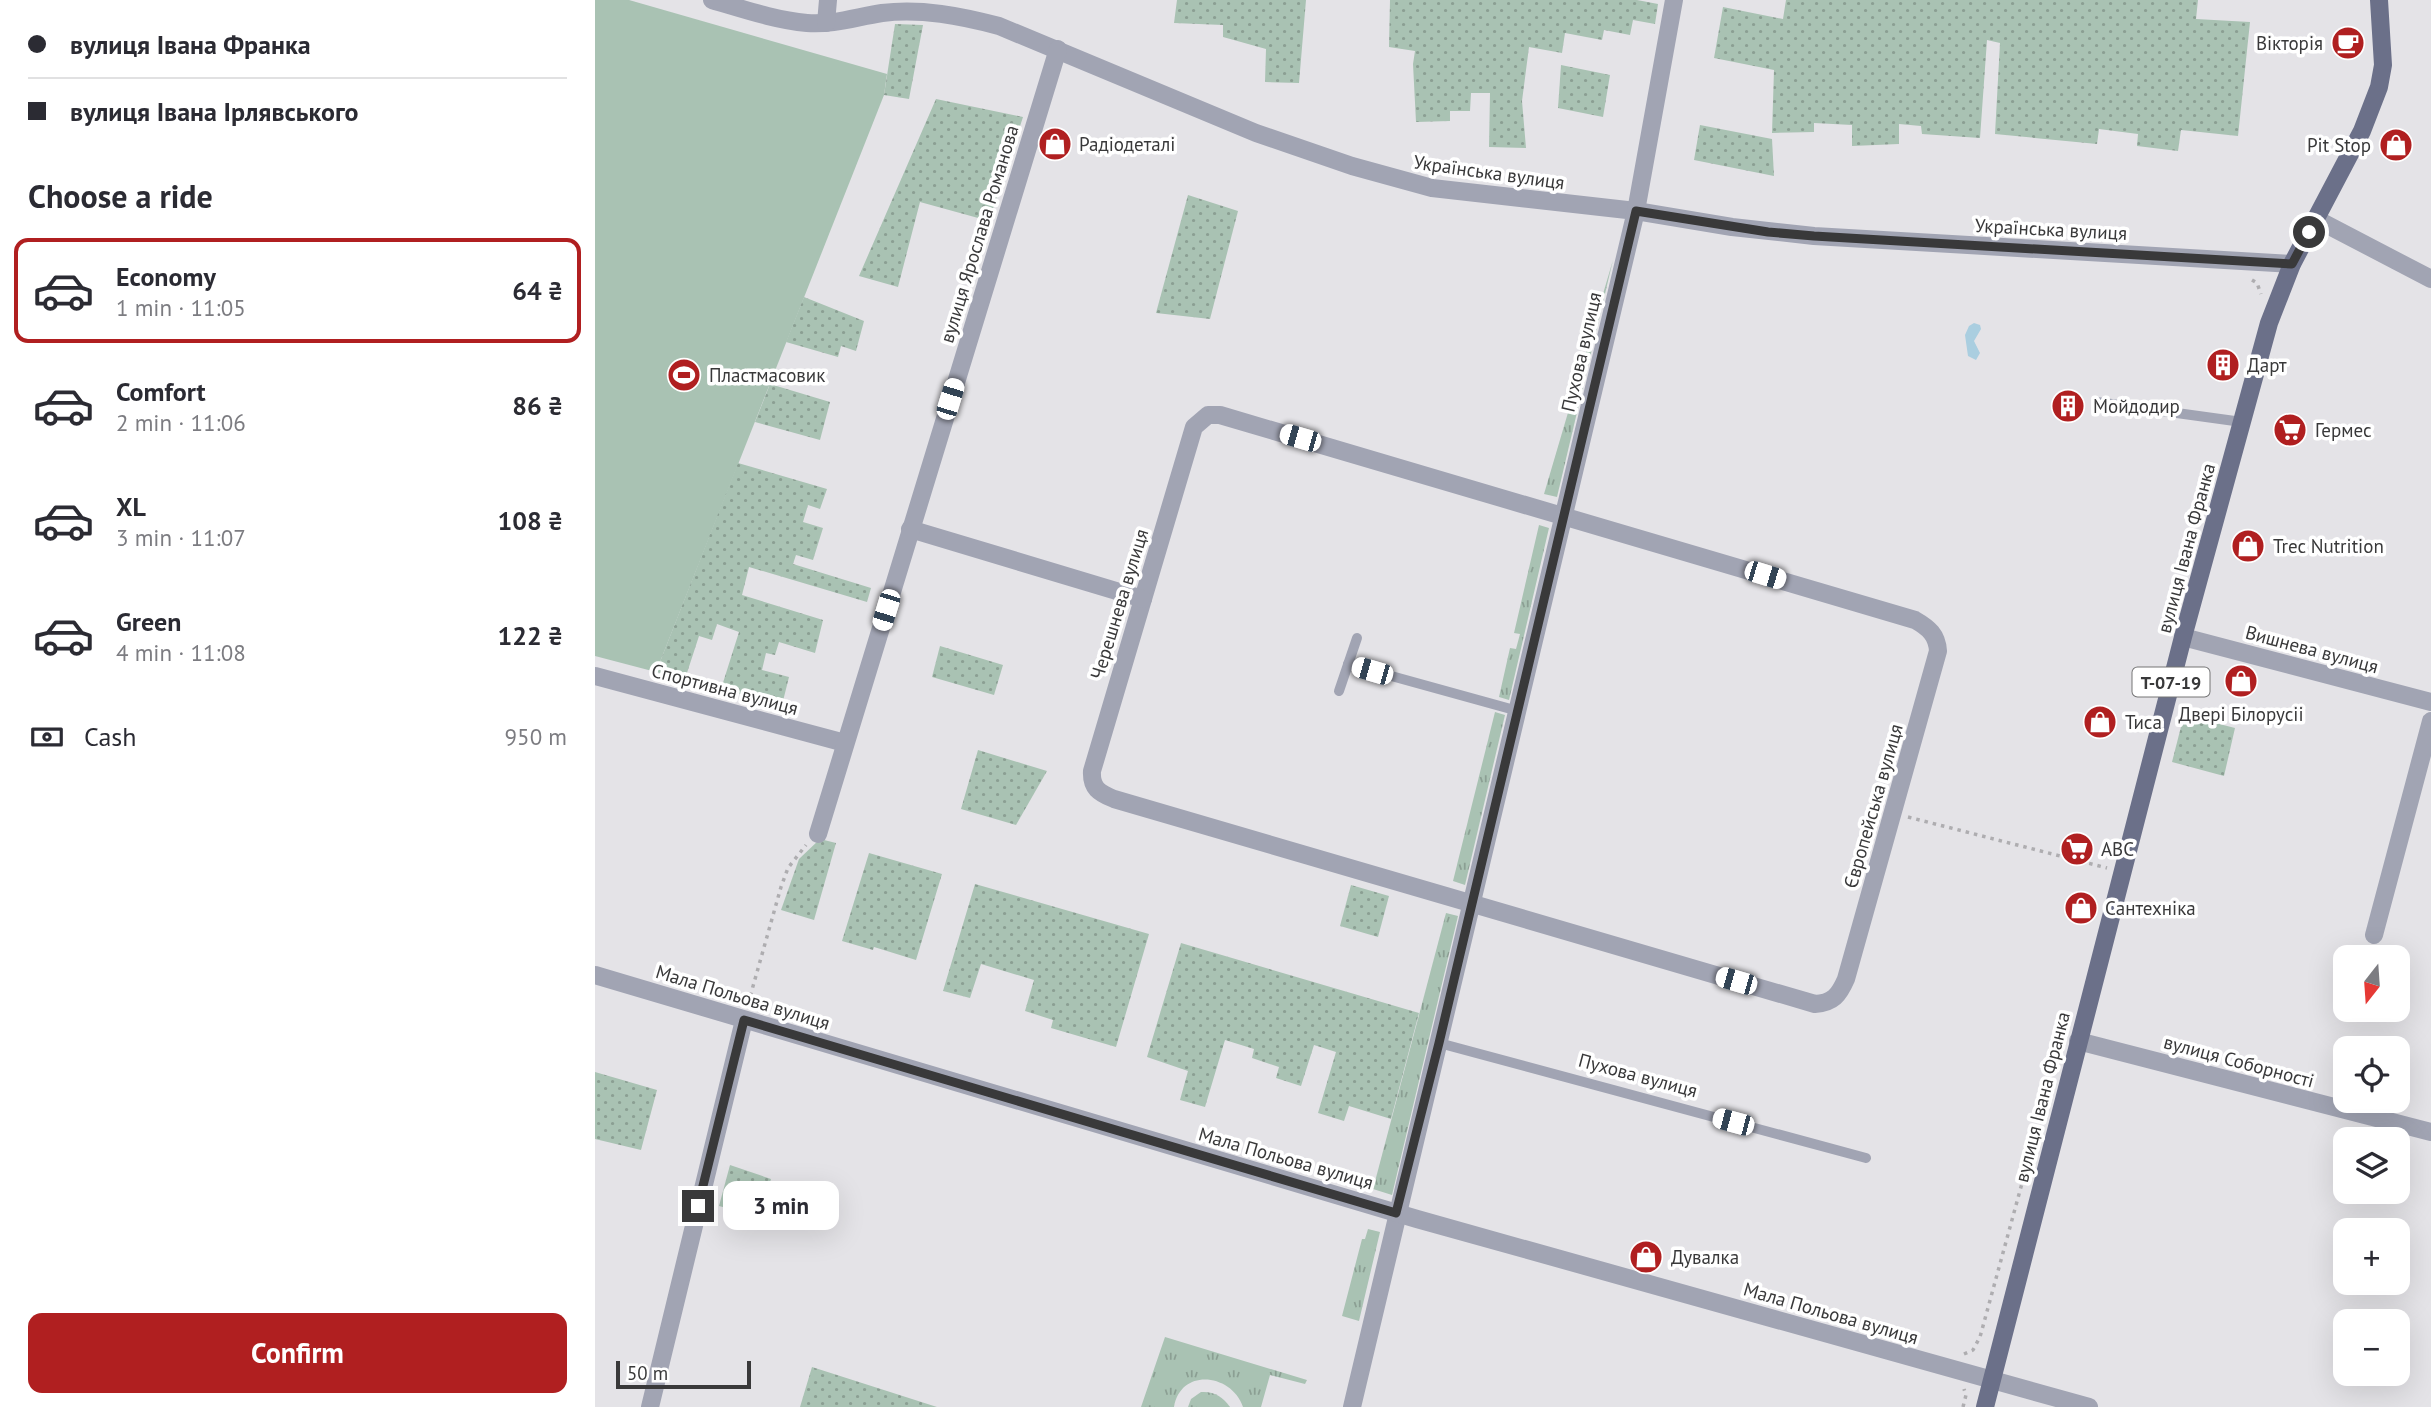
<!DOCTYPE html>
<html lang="en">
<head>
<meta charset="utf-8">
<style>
	:root { --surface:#fff; --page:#f7f7f7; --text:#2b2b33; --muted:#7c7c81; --line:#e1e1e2; --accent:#b01f20 }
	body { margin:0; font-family:"PT Sans",sans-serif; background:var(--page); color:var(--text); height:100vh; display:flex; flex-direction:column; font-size:26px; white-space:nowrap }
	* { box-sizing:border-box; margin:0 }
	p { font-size:23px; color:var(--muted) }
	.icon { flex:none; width:38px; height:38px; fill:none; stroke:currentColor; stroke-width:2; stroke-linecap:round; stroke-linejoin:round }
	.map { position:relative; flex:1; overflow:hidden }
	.panel { display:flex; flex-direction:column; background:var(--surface); width:595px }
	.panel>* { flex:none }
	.top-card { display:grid; align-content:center; height:154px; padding:0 28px; background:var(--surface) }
	.needle { width:46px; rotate:197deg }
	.fabs { position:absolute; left:1738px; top:945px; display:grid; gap:14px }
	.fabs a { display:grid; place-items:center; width:77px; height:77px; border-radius:14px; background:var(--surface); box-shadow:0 7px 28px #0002; font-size:35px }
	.scale { position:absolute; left:21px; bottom:18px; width:135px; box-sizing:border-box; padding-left:7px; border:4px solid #39393a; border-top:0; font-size:19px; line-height:24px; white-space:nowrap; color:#39393a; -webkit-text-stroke:5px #fff; paint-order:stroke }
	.end { position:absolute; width:32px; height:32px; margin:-16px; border:9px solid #39393a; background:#fff; box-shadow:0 0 0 4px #fff }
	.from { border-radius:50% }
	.bubble { position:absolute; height:49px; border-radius:14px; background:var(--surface); box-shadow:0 7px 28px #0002; font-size:23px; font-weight:600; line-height:49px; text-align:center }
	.car { position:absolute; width:21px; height:42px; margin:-21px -10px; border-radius:9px; box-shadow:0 0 5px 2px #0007; background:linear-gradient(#fff 24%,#345 0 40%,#fff 0 76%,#345 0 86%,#fff 0) }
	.top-card b { display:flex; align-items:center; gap:24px; height:66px; font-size:26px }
	.top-card b+b { border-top:2px solid var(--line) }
	.top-card i { width:18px; height:18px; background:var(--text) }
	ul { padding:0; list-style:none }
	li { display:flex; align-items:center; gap:21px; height:105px; margin:0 14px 10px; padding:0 14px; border:4px solid transparent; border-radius:14px }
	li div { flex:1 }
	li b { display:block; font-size:26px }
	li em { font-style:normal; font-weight:600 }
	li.selected { border-color:var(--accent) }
	li>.icon { width:63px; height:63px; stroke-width:1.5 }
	h2 { padding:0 28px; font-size:32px; line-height:84px }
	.pay { display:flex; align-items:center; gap:18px; height:77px; padding:0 28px; font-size:26px }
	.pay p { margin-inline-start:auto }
	.cta { display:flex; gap:14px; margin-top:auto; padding:14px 28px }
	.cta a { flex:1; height:80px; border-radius:14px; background:var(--accent); color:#fff; font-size:28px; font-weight:600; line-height:80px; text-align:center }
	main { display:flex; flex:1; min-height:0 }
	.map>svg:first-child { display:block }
</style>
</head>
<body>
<main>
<section class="panel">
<div class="top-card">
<b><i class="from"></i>вулиця Івана Франка</b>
<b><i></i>вулиця Івана Ірлявського</b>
</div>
<h2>Choose a ride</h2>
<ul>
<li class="selected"><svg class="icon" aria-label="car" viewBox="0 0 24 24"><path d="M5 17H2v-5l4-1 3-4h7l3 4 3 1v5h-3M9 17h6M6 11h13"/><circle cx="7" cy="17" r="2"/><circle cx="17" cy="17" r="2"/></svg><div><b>Economy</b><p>1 min · 11:05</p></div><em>64 ₴</em></li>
<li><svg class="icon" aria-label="car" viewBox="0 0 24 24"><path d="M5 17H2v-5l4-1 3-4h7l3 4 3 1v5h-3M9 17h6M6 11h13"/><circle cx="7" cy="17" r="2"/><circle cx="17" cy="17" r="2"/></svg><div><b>Comfort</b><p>2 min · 11:06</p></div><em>86 ₴</em></li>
<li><svg class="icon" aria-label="car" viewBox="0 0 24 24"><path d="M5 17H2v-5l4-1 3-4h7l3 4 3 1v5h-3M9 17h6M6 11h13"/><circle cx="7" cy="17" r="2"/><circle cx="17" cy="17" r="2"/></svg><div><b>XL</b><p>3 min · 11:07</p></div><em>108 ₴</em></li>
<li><svg class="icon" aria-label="car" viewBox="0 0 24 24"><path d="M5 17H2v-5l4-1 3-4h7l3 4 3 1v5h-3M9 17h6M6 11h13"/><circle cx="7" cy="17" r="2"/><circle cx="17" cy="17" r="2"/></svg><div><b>Green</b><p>4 min · 11:08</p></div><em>122 ₴</em></li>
</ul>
<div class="pay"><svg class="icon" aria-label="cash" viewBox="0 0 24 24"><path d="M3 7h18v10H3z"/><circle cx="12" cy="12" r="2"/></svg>Cash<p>950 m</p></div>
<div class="cta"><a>Confirm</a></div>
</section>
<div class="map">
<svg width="1836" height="1407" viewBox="0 0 1836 1407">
	<defs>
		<pattern id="grass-tufts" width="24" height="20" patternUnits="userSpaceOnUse" patternTransform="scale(1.75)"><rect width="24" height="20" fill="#a9c2b3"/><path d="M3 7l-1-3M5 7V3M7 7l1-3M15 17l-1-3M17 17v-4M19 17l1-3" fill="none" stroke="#8b9f93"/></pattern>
		<pattern id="garden-dots" width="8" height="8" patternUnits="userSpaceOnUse" patternTransform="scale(1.75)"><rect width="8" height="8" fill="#a9c2b3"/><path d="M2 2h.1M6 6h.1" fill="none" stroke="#8b9f93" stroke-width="1.8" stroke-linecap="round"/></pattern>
	</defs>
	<rect width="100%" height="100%" fill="#e4e3e7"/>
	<g fill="url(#grass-tufts)">
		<path d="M 1018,260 L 962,497 L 949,494 Z"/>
		<path d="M 944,525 L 954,528 L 914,700 L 904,697 L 915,648 L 921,649 L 925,634 L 919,633 Z"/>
		<path d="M 900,712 L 910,715 L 870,885 L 858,881 Z"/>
		<path d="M 851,913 L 863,916 L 797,1195 L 778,1189 Z"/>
		<path d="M 773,1229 L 785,1232 L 764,1321 L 747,1316 L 767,1239 L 770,1239 Z"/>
		<path d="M 570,1337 L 712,1380 L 710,1384 L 675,1375 L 666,1407 L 648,1407 C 637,1374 586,1367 579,1407 L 546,1407 Z"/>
		<path d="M 606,1392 C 619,1391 628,1397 635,1407 L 593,1407 L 596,1399 Z"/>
	</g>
	<path fill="#a9c2b3" d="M 0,0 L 34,0 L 292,74 L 289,95 L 61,672 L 0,656 Z"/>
	<g fill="url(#garden-dots)">
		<path d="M 582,0 L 711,0 L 704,83 L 670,82 L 671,49 L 628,37 L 628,25 L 579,23 Z"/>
		<path d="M 795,0 L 1042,0 L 1063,4 L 1060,24 L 1038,20 L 1035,35 L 1009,30 L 1007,40 L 970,33 L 967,53 L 934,47 L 927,101 L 931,148 L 894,147 L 895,93 L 876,93 L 875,111 L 855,111 L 855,121 L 821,122 L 818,64 L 820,51 L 794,47 Z"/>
		<path d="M 1191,0 L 1603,0 L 1601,19 L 1655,22 L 1643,136 L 1586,130 L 1583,151 L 1542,146 L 1543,134 L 1504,129 L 1502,144 L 1400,134 L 1405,43 L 1392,40 L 1385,138 L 1327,134 L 1326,126 L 1304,124 L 1304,144 L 1257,146 L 1257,125 L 1219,123 L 1219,132 L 1177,133 L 1179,70 L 1119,58 L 1128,7 L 1188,19 Z"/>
		<path d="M 300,24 L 328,25 L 314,99 L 289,95 Z"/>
		<path d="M 966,65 L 1015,75 L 1008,117 L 963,108 Z"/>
		<path d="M 341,99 L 428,117 L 394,221 L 325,202 L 303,287 L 264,276 Z"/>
		<path d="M 1105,125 L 1177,139 L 1179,176 L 1099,160 Z"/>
		<path d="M 593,195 L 643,211 L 615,319 L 561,313 Z"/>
		<path d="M 209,297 L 269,321 L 261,351 L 246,346 L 243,357 L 191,342 Z"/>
		<path d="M 175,384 L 235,402 L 225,440 L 160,422 Z"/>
		<path d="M 143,463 L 232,489 L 225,509 L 213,505 L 208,522 L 228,528 L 218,560 L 201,555 L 198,564 L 276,588 L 272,602 L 154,567 L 147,595 L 228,620 L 220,653 L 184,642 L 180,655 L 171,653 L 167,670 L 194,677 L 187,705 L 126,689 L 144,632 L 122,624 L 117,640 L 104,636 L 90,679 L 61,672 Z"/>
		<path d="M 345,646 L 408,665 L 399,695 L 337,677 Z"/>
		<path d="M 1589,715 L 1640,728 L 1629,776 L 1577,762 Z"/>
		<path d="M 383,750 L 452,771 L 421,825 L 366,809 Z"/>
		<path d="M 225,839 L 241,843 L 219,920 L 186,910 L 204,859 Z"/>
		<path d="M 274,853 L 347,874 L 321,960 L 279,947 L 278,950 L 247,941 Z"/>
		<path d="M 380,884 L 554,934 L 521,1047 L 456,1028 L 458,1020 L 430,1011 L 439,980 L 386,964 L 375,998 L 348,991 Z"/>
		<path d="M 756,885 L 794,896 L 783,937 L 745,926 Z"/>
		<path d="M 586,943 L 824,1013 L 796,1119 L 754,1106 L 749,1121 L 723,1113 L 741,1052 L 719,1045 L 706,1086 L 681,1078 L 684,1067 L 657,1058 L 659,1049 L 630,1040 L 610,1107 L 585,1100 L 593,1071 L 552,1057 Z"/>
		<path d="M 0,1072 L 62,1090 L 46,1150 L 0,1139 Z"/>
		<path d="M 135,1165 L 176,1179 L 165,1217 L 124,1206 Z"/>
		<path d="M 217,1367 L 342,1407 L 205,1407 Z"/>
	</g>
	<path fill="#aacee0" d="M 1379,323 L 1385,325 L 1386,329 L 1379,341 L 1385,353 L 1381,360 L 1373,356 L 1370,335 L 1374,326 Z"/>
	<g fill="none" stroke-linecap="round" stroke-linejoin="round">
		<g stroke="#aeadb0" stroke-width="3.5" stroke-dasharray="3.5 5" stroke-linecap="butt">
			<path d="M 1657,280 L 1662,283 L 1666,294"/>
			<path d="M 1536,726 L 1547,730"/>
			<path d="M 1313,817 L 1512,868"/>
			<path d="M 153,1004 L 186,887 L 193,868 L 211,845"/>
			<path d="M 1369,1354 L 1378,1350 L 1385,1337 L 1438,1143"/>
			<path d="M 1368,1407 L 1371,1395 L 1369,1389"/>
		</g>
		<g stroke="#a1a4b3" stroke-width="10">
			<path d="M 1502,402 L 1647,422"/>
			<path d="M 753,664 L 923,711"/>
			<path d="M 744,691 L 762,638"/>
			<path d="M 844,1043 L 1271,1158"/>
		</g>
		<g stroke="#a1a4b3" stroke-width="18">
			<path d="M 117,0 C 148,9 180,20 212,23 C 238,25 261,17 287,13 C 326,8 366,16 404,26 L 661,133 L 757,166 L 837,188 L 1041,211 L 1137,227 L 1219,236 L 1697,264"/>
			<path d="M 231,23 L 233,0"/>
			<path d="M 1721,219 L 1836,279"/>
			<path d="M 613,415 L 625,415 L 1320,620 C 1334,628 1342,635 1343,651 L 1251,979 C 1244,995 1238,1003 1220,1004 L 519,799 C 504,793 496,788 497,771 L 599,427 Z"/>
			<path d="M 315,529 L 548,599"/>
			<path d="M 1588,637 L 1836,702"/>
			<path d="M 0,676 L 250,743"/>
			<path d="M 223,834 L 463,49"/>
			<path d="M 1779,935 L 1836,721"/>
			<path d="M 1483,1041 L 1836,1132"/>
			<path d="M 55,1407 L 149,1020"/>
			<path d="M 757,1407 L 1041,211 L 1079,0"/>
		</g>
		<path stroke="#a1a4b3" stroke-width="18" d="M 0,975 L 822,1219 L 1494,1407"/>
		<path stroke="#6b7089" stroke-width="18" d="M 1390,1407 L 1588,637 L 1674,323 L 1697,264 L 1767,131 L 1784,87 L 1788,65 L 1784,0"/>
	</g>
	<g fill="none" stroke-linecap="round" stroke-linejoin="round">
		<path stroke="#39393a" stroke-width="9" d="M 103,1206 L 149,1020 L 801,1213 L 844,1043 L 1041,211 L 1173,232 L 1219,236 L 1697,264 L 1714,232"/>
	</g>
	<defs>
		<symbol id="cafe-disc" viewBox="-11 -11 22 22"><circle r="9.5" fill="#b01f20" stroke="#fff"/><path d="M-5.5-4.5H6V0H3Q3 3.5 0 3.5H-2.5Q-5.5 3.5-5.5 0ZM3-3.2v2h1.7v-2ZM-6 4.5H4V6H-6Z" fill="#fff"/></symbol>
		<symbol id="shop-disc" viewBox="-11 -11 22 22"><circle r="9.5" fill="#b01f20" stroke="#fff"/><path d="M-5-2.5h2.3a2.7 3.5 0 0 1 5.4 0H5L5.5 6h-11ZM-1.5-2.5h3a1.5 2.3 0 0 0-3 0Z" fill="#fff"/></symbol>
		<symbol id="building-disc" viewBox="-11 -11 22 22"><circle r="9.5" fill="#b01f20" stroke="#fff"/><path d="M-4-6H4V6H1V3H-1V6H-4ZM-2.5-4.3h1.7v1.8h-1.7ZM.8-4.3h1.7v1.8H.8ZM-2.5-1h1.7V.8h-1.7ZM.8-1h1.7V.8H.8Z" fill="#fff"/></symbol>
		<symbol id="stadium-disc" viewBox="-11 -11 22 22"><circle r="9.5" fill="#b01f20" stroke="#fff"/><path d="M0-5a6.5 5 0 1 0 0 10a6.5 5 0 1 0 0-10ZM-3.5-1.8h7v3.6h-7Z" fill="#fff"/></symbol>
		<symbol id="supermarket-disc" viewBox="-11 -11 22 22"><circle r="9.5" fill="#b01f20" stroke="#fff"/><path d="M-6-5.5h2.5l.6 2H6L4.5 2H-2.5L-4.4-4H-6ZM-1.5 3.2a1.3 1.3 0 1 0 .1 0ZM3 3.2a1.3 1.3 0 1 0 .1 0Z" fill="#fff"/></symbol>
	</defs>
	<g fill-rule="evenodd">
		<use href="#cafe-disc" x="1734" y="24" width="38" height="38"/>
		<use href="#shop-disc" x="441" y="125" width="38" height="38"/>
		<use href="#shop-disc" x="1782" y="126" width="38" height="38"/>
		<use href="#building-disc" x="1609" y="346" width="38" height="38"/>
		<use href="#stadium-disc" x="70" y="356" width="38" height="38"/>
		<use href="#building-disc" x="1454" y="387" width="38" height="38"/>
		<use href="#supermarket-disc" x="1676" y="411" width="38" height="38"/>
		<use href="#shop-disc" x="1634" y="527" width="38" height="38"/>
		<use href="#shop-disc" x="1627" y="662" width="38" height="38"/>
		<use href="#shop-disc" x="1486" y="703" width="38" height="38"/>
		<use href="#supermarket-disc" x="1463" y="830" width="38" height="38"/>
		<use href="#shop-disc" x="1467" y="889" width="38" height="38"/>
		<use href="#shop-disc" x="1032" y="1238" width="38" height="38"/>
	</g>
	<g text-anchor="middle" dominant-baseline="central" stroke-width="7" stroke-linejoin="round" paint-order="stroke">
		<rect fill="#fff" stroke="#747475" stroke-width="2" x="1537.5" y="667.5" width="77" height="29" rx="5"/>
		<g font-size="18" font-weight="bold" fill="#39393a">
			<text x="1576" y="682">Т-07-19</text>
		</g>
		<g font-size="19" fill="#39393a" stroke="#fff" text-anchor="start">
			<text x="1728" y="43" text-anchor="end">Вікторія</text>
			<text x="484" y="144">Радіодеталі</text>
			<text x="1776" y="145" text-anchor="end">Pit Stop</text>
			<text x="1652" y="365">Дарт</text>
			<text x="114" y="375">Пластмасовик</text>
			<text x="1498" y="406">Мойдодир</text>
			<text x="1720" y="430">Гермес</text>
			<text x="1678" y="546">Trec Nutrition</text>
			<text x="1646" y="714" text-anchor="middle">Двері Білорусіі</text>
			<text x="1530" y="722">Тиса</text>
			<text x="1506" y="849">ABC</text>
			<text x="1510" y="908">Сантехніка</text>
			<text x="1076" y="1257">Дувалка</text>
		</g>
		<g font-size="19" fill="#39393a" stroke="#fff">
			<text transform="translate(894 172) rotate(8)">Українська вулиця</text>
			<text transform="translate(1456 229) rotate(3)">Українська вулиця</text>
			<text transform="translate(384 234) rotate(-73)">вулиця Ярослава Романова</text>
			<text transform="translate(986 352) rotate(-77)">Пухова вулиця</text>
			<text transform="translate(1591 548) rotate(-75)">вулиця Івана Франка</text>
			<text transform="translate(524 604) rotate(-73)">Черешнева вулиця</text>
			<text transform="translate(1717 649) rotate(15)">Вишнева вулиця</text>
			<text transform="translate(130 689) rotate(15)">Спортивна вулиця</text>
			<text transform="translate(1278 806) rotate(-74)">Європейська вулиця</text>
			<text transform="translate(148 997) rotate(17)">Мала Польова вулиця</text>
			<text transform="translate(1644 1061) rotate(15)">вулиця Соборності</text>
			<text transform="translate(1043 1075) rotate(15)">Пухова вулиця</text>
			<text transform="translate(1447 1097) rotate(-76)">вулиця Івана Франка</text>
			<text transform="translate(691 1158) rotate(16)">Мала Польова вулиця</text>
			<text transform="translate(1236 1313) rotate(16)">Мала Польова вулиця</text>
		</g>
	</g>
</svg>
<div class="fabs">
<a><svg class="needle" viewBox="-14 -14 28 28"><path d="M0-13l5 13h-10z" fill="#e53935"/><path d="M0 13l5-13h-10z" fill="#7c7c81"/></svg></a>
<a><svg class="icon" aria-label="locate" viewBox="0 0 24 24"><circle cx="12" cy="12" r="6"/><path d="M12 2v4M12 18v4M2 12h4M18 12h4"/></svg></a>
<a><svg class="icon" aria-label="layers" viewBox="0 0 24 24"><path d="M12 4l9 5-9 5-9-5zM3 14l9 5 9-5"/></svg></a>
<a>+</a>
<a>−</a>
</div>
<div class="scale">50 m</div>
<i class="end from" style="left:1714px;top:232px"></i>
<i class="end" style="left:103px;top:1206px"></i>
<div class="bubble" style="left:128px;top:1181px;width:116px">3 min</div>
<i class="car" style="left:355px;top:399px;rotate:17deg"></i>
<i class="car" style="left:705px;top:438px;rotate:286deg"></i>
<i class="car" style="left:1170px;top:575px;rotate:107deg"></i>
<i class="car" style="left:291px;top:610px;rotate:197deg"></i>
<i class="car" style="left:777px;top:671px;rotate:286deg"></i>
<i class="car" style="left:1141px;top:981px;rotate:286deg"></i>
<i class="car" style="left:1138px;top:1122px;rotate:285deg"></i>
</div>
</main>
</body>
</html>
